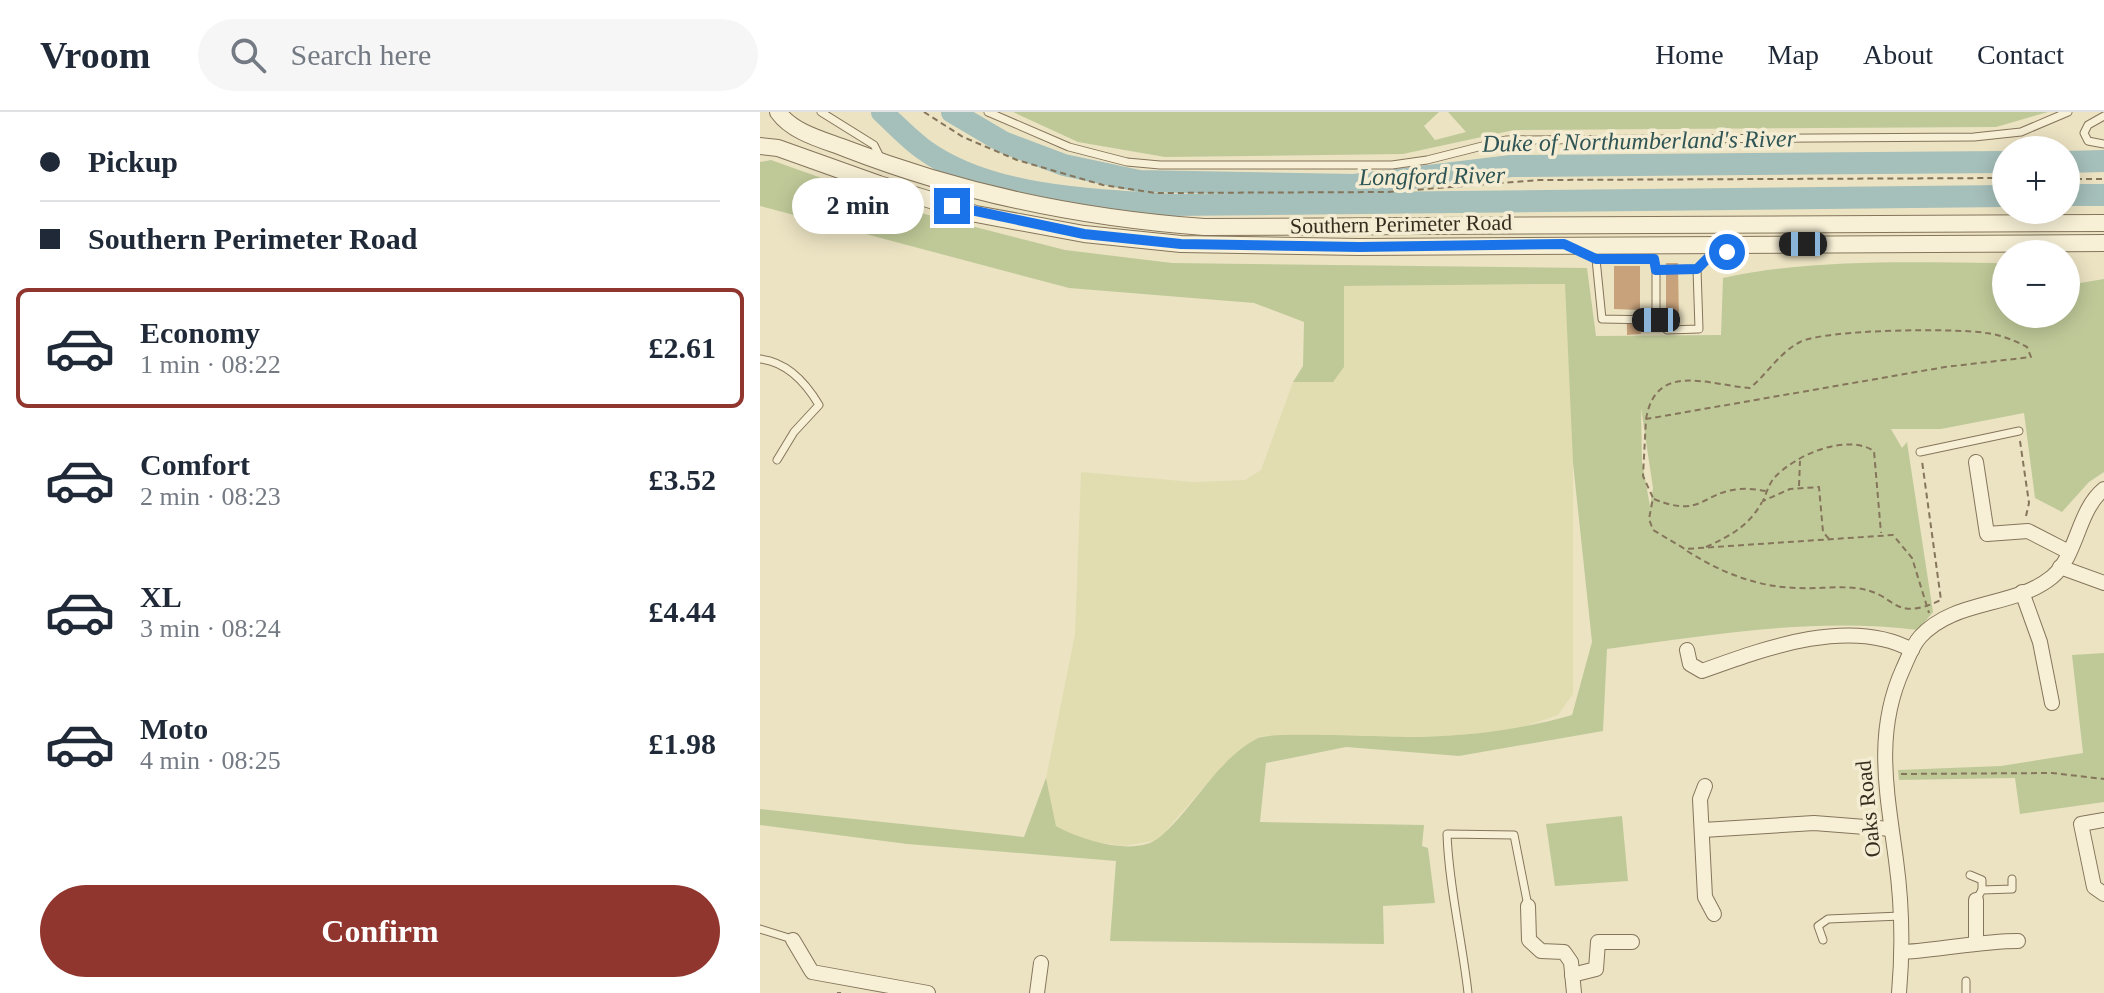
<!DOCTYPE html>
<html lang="en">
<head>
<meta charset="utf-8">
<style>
	:root { --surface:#fff; --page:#f6f6f7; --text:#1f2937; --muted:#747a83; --line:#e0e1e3; --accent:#91362e }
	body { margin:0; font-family:Georgia,serif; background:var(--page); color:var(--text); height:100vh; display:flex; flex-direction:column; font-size:30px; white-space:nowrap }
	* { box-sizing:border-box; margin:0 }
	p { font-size:26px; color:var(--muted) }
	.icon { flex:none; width:44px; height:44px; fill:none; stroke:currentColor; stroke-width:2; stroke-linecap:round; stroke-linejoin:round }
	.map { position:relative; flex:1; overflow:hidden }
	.details { display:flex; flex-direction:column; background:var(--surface); width:760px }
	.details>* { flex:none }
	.banner { display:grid; align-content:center; height:176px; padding:0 40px; background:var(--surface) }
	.buttons { position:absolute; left:1232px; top:24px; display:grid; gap:16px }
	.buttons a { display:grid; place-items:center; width:88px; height:88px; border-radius:50%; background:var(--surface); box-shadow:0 4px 20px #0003; font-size:40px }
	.end { position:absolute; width:36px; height:36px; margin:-18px; border:10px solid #1a73e8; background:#fff; box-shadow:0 0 0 4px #fff }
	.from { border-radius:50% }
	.bubble { position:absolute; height:56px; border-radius:28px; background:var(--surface); box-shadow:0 4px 20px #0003; font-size:26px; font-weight:800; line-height:56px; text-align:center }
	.car { position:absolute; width:24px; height:48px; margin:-24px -12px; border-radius:10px; box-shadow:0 0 6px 2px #0007; background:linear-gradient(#222 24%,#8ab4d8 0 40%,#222 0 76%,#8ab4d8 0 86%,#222 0) }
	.banner b { display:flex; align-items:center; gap:28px; height:76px; font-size:30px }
	.banner b+b { border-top:2px solid var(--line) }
	.banner i { width:20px; height:20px; background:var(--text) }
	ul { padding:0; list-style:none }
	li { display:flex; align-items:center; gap:24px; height:120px; margin:0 16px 12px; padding:0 24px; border:4px solid transparent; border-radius:12px }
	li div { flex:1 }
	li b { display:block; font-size:30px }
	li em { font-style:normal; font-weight:800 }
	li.active { border-color:var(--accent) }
	li>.icon { width:72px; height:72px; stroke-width:1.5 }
	.button { display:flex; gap:16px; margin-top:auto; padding:16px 40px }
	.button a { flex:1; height:92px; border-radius:48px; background:var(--accent); color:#fff; font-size:32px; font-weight:800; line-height:92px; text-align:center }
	header { display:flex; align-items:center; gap:48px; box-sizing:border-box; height:112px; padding:0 40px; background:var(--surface); border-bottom:2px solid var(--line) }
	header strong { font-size:38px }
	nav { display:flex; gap:44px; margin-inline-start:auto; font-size:28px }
	.search { width:560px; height:72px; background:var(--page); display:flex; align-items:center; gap:20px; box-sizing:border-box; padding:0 28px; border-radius:44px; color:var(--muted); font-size:30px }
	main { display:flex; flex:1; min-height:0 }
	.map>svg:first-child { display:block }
</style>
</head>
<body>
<header>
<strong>Vroom</strong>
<div class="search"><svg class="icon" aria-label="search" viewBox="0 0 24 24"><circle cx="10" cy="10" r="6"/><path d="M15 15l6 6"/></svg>Search here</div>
<nav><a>Home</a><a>Map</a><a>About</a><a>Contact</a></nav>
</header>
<main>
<section class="details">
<div class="banner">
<b><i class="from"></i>Pickup</b>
<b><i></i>Southern Perimeter Road</b>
</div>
<ul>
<li class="active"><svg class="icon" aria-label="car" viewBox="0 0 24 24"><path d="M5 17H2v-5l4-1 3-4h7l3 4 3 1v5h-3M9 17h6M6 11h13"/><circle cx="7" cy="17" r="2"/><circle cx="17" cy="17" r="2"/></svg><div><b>Economy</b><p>1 min · 08:22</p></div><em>£2.61</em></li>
<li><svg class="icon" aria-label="car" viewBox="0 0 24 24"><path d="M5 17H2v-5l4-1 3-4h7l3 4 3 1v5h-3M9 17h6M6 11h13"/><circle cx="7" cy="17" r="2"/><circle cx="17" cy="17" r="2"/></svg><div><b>Comfort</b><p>2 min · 08:23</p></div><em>£3.52</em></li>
<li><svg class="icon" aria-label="car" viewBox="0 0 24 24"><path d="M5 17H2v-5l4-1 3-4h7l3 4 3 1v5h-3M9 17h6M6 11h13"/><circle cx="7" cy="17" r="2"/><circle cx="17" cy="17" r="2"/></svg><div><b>XL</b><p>3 min · 08:24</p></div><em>£4.44</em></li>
<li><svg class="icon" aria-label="car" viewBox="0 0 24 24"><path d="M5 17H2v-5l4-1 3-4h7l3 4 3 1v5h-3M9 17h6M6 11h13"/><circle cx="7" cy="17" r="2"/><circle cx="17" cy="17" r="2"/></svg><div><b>Moto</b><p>4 min · 08:25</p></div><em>£1.98</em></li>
</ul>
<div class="button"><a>Confirm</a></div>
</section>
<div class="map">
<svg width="1344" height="881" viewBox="0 0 1344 881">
	<rect width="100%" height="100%" fill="#ece3c3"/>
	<path fill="#e1ddb1" d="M 806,172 L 813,351 L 813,582 L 798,603 L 749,620 L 662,625 L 501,624 L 463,653 L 398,728 L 364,734 L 320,728 L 296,714 L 286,666 L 315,522 L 321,360 L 433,370 L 485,368 L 501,358 L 533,270 L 573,270 L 584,255 L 584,174 Z"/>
	<g fill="#bfc998" fill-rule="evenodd">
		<path d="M 253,0 L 679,0 L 664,14 L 675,28 L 706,20 L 688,0 L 1288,0 L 1236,15 L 754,18 L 643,42 L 405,45 L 318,30 Z"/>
		<path d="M 11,48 L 157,100 L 305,138 L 412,151 L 827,156 L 836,224 L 961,223 L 963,166 C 1051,147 1145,150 1235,151 L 1246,154 L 1246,202 L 1306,202 L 1306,168 L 1320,171 L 1344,167 L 1344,360 L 1329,370 L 1302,400 L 1275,386 L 1264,301 L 1181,317 L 1131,317 L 1142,336 L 1147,330 L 1173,500 L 1158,518 C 1054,505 951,523 847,537 L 843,619 L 699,644 L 586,635 L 506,651 L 500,710 L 664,713 L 662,734 L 668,736 L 675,791 L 623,794 L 624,832 L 350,829 L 356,749 L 147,732 L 0,713 L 0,697 L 264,725 L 286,666 L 296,714 C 319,727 375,746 400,725 C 435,695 455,649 498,626 C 512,619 636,626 662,625 C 719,623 758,618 812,603 L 832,530 L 813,351 L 805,172 L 584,174 L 584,255 L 573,270 L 533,270 L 543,254 L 544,210 L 494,191 L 309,176 L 0,94 L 0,50 ZM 881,296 L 893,376 L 890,394 L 882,350 Z"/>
		<path d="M 1344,541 L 1344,690 L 1260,702 L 1255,666 L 1139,668 L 1138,658 L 1241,654 L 1323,641 L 1312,543 Z"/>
		<path d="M 862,704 L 868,769 L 795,774 L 786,712 Z"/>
	</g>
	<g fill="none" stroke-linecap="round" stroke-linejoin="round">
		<g stroke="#a5bfba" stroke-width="22">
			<path d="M 122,0 C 135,12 148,26 163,37 C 230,86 331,87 411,93 L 1246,84"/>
			<path d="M 192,0 L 243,30 L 304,53 L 379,69 L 594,73 L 751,54 L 1246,50"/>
			<path d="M 1306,50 L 1344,49"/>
			<path d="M 1306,83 L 1344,83"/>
		</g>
	</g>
	<g fill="#c8a27b">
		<path d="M 906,151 L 918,151 L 919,211 L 906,211 Z"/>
		<path d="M 854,154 L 880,154 L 880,198 L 854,197 Z"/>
		<path d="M 867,210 L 880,210 L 881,222 L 867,223 Z"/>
	</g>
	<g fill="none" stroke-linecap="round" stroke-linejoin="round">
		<defs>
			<g id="service">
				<path d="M 61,0 L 114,33 L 121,47"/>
				<path d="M 228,0 L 309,35 L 367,50 L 400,53 L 632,53 L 667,48 L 746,28 L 1214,25 L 1261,20 L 1308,0"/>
				<path d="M 1344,4 L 1328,13 L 1324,21 L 1328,29 L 1344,32"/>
				<path d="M 822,138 L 836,147 L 894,147 L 896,158 L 937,157 L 951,143 L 969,139"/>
				<path d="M 836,147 L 842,207 L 896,208 L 896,158"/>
				<path d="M 896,208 L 907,218 L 939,217 L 937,157"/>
				<path d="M 0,247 C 28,250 46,271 59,293 L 34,320 L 17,348"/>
				<path d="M 1160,340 L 1259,319"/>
				<path d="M 1210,763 L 1222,768 L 1222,778"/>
				<path d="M 1216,788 L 1222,778 L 1252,777 L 1252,767"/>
				<path d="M 0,817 L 32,827"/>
				<path d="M 1063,828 L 1058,814 L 1068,807 L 1141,804"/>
				<path d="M 708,881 C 702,827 689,776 687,722 L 754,723 L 768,794"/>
				<path d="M 1206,881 L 1206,869"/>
			</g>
			<g id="minor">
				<path d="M 1216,350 L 1227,422 L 1268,419 L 1307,439"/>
				<path d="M 1300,455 L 1344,471"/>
				<path d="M 1262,480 L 1280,530 L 1292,591"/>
				<path d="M 927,538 L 930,552 L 942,559 C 1003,537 1090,504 1152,538"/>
				<path d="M 945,674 L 940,687 L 945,785 L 954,802"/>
				<path d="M 1344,708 L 1321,712 L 1334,775 L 1344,782"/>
				<path d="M 943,718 L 1054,711 L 1131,717"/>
				<path d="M 1216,788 L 1216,829"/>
				<path d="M 768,794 L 769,828 L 781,839 L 804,840 L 811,850 L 814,881"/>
				<path d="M 33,828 L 52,860 L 168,881"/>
				<path d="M 1143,840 C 1182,838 1219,829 1258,829"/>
				<path d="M 812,863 L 836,857 L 838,830 L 872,830"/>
				<path d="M 277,881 L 281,851"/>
				<path d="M 1139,881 C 1143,836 1142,792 1136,748 C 1127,680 1114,621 1143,557 C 1148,546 1152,534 1160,525 C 1194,487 1254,496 1292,465 C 1318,443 1317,399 1344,377"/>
			</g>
			<g id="tertiary">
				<path d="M 18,0 C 33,21 64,28 87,37 C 203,82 321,106 444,115 L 1344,111"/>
				<path d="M 0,34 L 18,36 L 119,72 L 216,102 L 324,122 L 421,132 L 599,135 L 1344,131"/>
			</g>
		</defs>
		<use href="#service" stroke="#85755b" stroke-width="9"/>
		<use href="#minor" stroke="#85755b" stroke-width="16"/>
		<use href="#tertiary" stroke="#85755b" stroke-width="18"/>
		<g stroke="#85755b" stroke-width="2" stroke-dasharray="6 4" stroke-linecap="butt">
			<path d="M 164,0 L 203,25 L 257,48 L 343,73 L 396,81 L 628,80 L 779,68 L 1246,66"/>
			<path d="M 1306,67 L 1344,67"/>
			<path d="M 886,307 C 896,249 948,273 990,276 C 1008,261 1019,241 1040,230 C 1066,217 1196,216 1226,221 C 1241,223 1254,228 1267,235 L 1271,245 L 1185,255 L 886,307 L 883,364 L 893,386 L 889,407 L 893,418 L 925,437 L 1133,423 L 1152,446 L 1169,501"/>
			<path d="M 1260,329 L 1269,391 L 1266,404"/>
			<path d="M 1039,374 L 1040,349"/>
			<path d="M 894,387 C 943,407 941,380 980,377 C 989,376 998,378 1006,379"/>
			<path d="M 1069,427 L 1063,420 L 1059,375 L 1030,377 L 1003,389 C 1006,382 1009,372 1014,366 C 1035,343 1086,321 1114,339 L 1121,421"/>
			<path d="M 946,435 C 970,424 989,414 1002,390"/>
			<path d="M 927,439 C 962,461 997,475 1038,476 C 1057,477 1076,474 1095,476 C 1138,480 1130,512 1181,488 L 1162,349"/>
			<path d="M 1141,662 L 1292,661 L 1344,667"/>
			<path d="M 77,881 L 81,881"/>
		</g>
		<use href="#service" stroke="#f7f0d6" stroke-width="7"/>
		<use href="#minor" stroke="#f7f0d6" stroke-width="14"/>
		<use href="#tertiary" stroke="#f7f0d6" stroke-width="16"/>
	</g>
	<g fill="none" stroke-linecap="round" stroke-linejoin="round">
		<path stroke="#1a73e8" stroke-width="10" d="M 192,94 L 324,122 L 421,132 L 599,135 L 804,132 L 836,147 L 894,147 L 896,158 L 937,157 L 951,143 L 967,140"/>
	</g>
	<g text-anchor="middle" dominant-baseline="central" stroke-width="7" stroke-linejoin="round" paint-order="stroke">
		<g font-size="22" fill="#362c1e" stroke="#f4edd3">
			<text transform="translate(641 112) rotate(-1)">Southern Perimeter Road</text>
			<text transform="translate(1108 697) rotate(-96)">Oaks Road</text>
		</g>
		<g font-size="24" font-style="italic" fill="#2e5455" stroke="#f4edd3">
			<text transform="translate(879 29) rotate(-1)">Duke of Northumberland's River</text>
			<text transform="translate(672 64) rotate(-1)">Longford River</text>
		</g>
	</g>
</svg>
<div class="buttons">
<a>+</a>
<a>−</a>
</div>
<i class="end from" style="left:967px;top:140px"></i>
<i class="end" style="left:192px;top:94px"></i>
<div class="bubble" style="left:32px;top:66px;width:132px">2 min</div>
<i class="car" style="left:1043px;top:132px;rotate:270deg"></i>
<i class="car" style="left:896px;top:208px;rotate:270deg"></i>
</div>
</main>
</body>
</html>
